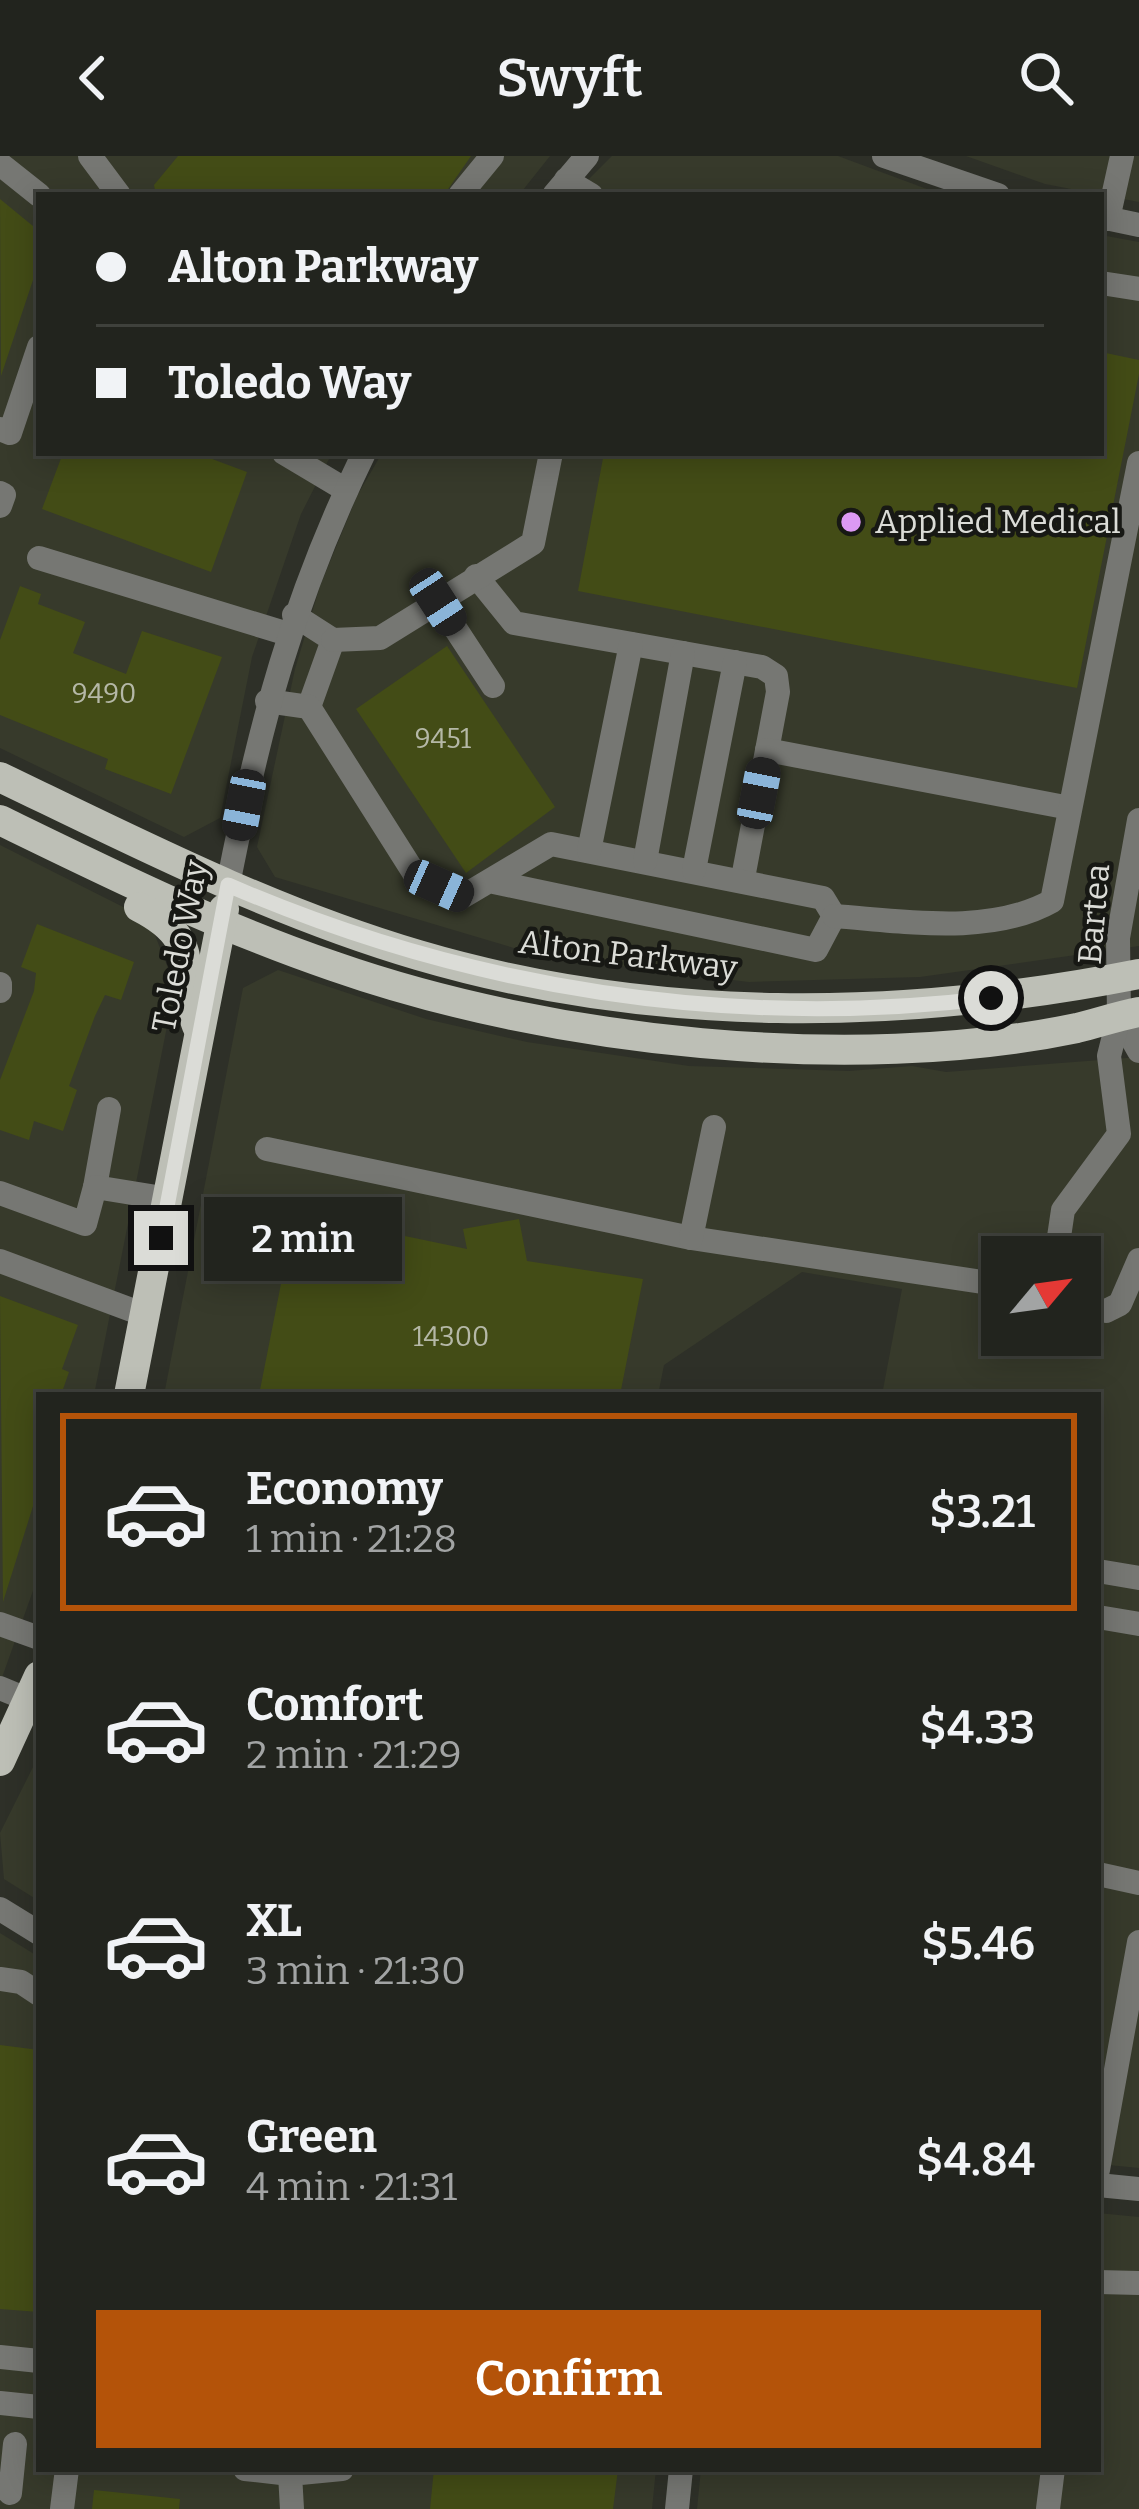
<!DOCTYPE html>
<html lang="en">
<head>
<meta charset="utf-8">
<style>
	:root { --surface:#22241e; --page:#2e302b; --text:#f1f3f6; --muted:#a2a4a4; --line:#3f413c; --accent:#b45309 }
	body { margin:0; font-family:Bitter,serif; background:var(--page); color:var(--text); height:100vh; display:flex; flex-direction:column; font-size:45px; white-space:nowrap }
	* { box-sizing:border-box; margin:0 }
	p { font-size:39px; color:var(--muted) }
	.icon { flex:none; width:66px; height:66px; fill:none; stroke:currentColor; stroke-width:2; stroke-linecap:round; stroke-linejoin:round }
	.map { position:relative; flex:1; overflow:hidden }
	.details { position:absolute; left:36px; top:1236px; width:1065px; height:1080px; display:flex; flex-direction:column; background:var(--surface); border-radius:0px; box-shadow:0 6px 30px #0003,0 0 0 3px var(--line) }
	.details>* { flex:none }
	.hud { position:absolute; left:36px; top:36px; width:1068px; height:264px; border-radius:0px; box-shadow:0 6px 30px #0003,0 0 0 3px var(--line); display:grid; align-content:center; height:264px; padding:0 60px; background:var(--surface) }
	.needle { width:78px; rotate:61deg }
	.buttons { position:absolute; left:981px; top:1080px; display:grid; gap:24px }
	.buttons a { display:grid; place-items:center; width:120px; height:120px; border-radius:0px; background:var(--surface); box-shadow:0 6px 30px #0003,0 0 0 3px var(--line); font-size:60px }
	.end { position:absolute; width:54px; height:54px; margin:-27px; border:15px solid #dbdcd7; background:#111; box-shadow:0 0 0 6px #111 }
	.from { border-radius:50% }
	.bubble { position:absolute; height:84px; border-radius:0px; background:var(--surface); box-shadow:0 6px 30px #0003,0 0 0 3px var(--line); font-size:39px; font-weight:600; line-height:84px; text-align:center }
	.car { position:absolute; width:36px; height:72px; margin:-36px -18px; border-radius:15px; box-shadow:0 0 9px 3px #0007; background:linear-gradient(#222 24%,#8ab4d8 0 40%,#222 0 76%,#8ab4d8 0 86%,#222 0) }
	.hud b { display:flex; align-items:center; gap:42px; height:114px; font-size:45px }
	.hud b+b { border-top:3px solid var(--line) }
	.hud i { width:30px; height:30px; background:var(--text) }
	ul { padding:21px 0 0; list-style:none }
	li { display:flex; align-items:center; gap:36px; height:198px; margin:0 24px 18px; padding:0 36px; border:6px solid transparent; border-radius:0px }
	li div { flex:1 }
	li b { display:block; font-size:45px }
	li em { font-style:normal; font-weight:600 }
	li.active { border-color:var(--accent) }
	li>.icon { width:108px; height:108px; stroke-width:1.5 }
	.button { display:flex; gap:24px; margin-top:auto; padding:24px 60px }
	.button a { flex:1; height:138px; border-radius:0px; background:var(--accent); color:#fff; font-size:48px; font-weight:600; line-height:138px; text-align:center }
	header { display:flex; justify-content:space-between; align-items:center; height:156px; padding:0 60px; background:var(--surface); font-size:54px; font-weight:600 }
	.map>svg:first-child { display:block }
</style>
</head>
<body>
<header><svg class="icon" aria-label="back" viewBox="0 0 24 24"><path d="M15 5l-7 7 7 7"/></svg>Swyft<svg class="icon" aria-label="search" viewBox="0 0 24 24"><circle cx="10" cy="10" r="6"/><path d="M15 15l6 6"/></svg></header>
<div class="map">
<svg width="1139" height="2353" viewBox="0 0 1139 2353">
	<rect width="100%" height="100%" fill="#2e3028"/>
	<g fill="#373a2b" fill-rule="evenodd">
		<path d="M 0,0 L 550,0 L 519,39 L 39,39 L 39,297 L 332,297 L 301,358 L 252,501 L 220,662 L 184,681 L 0,592 Z"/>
		<path d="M 612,0 L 838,0 L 943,39 L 573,39 Z"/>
		<path d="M 966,0 L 1139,0 L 1139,46 L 1045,28 Z"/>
		<path d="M 1101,79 L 1139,86 L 1139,790 L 920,821 L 749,826 L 541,800 L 275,721 L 257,691 L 295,513 L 320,430 L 357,340 L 382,297 L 1101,297 Z"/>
		<path d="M 0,689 L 149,764 L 175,830 L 94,1239 L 39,1239 L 39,1418 L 0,1527 Z"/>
		<path d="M 278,814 L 426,863 L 527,886 L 689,910 L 849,915 L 912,910 L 946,916 L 1139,901 L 1139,2012 L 1098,2008 L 1098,1239 L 882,1239 L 902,1133 L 802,1116 L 664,1209 L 658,1239 L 164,1239 L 243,832 ZM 1002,1101 L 1080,1101 L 1080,1179 L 1002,1179 Z"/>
		<path d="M 39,1599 L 39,1745 L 4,1723 L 0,1677 Z"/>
		<path d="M 0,1777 L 39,1801 L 39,2313 L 656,2313 L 652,2353 L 0,2353 Z"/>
		<path d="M 1098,2057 L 1139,2061 L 1139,2353 L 697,2353 L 701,2313 L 1098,2313 Z"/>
	</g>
	<g fill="#434c16">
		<path d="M 178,0 L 471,0 L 444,39 L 156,39 L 154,29 Z"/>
		<path d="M 0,43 L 39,75 L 39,106 L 1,220 Z"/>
		<path d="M 1101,196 L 1139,204 L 1139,218 L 1077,532 L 578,435 L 604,297 L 1101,297 Z"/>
		<path d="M 63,297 L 196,297 L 247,316 L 211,416 L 42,353 Z"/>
		<path d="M 20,430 L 41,438 L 38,448 L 85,466 L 73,497 L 126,518 L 142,475 L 222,501 L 171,638 L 105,613 L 108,603 L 0,559 L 0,484 Z"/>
		<path d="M 447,490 L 555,651 L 466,717 L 356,553 Z"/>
		<path d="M 37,768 L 134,806 L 121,844 L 105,839 L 95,860 L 69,930 L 77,934 L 63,975 L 34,965 L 29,984 L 0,974 L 0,924 L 34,835 L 36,817 L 21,811 Z"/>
		<path d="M 295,1057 L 467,1093 L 463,1073 L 519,1063 L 527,1105 L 643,1123 L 620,1239 L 259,1239 Z"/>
		<path d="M 0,1140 L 78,1169 L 62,1213 L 69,1216 L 61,1239 L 39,1239 L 39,1331 L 3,1446 Z"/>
		<path d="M 0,1889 L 39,1894 L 39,2156 L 0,2153 Z"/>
		<path d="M 434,2313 L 618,2313 L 613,2353 L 430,2353 Z"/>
		<path d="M 94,2334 L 180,2343 L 179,2353 L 92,2353 Z"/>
	</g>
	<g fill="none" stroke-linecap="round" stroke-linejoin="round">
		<g stroke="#767773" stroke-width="24">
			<path d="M 90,0 L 119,39"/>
			<path d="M 884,0 L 998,39"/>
			<path d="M 0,8 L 39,39"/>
			<path d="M 566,24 L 591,39"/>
			<path d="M 460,39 L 492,0"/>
			<path d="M 554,39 L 587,0"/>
			<path d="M 1101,61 L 1139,69"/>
			<path d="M 1108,63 L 1122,0"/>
			<path d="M 1101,127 L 1139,133"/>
			<path d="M 0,273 L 10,277 L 39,191"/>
			<path d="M 284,297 L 346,334"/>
			<path d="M 0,337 L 4,339 L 0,350"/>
			<path d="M 39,402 L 288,478"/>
			<path d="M 476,420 L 514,467 L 762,511 L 776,520 L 778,536 L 743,722"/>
			<path d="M 438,446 L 493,530"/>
			<path d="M 294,459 L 333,484 L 309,551"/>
			<path d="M 333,484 L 380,482 L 533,387 L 551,297"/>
			<path d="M 267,545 L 309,551 L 416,720 L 462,741 L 551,688 L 823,742 L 834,760 L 816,794 L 489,725"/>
			<path d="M 767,594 L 1070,652"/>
			<path d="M 589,695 L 631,488"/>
			<path d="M 645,705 L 683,497"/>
			<path d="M 694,714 L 735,506"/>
			<path d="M 228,729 C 259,570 293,443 364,297"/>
			<path d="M 834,760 C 903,765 990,780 1052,745 L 1139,307"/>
			<path d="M 0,828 L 0,835"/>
			<path d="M 1119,860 L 1139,895"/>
			<path d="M 267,993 L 691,1082 L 1002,1129"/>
			<path d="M 95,1031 L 109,953"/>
			<path d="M 0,1037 L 85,1068 L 95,1031 L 169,1043"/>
			<path d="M 691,1082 L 714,971"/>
			<path d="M 1056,1101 L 1063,1054 L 1119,978 L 1109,900 L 1119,860 L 1118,782 L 1139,664"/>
			<path d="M 0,1105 L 145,1159"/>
			<path d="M 1080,1151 L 1106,1155 L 1120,1148 L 1139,1104"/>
			<path d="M 1098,1415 L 1139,1422"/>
			<path d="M 1098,1461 L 1139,1468"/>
			<path d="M 0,1468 L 39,1482"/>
			<path d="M 0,1532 L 29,1544"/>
			<path d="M 1098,1718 L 1139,1727"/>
			<path d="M 0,1753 L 39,1777"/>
			<path d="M 0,1823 L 21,1826 L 39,1838"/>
			<path d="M 1098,2014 L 1139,1786"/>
			<path d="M 1098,2029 L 1139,2033"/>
			<path d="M 1098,2126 L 1139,2127"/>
			<path d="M 0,2201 L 39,2205"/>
			<path d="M 0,2247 L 39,2251"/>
			<path d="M 245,2313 L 290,2318"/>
			<path d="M 10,2337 L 15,2288"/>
			<path d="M 62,2353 L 67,2313"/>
			<path d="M 292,2353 L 290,2318 L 342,2313"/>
			<path d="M 677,2353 L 681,2313"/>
			<path d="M 1048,2353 L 1053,2313"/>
		</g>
		<g stroke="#bdbfb6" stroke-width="30">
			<path d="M 0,621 C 137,687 272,756 418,799 C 652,868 902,865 1139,818"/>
			<path d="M 0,664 C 109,717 218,771 333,810 C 550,886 851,919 1077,872 C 1098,867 1118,860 1139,856"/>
			<path d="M 139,751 C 207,786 175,812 197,870"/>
			<path d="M 129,1239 L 224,753"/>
			<path d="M 0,1605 L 39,1520"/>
		</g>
	</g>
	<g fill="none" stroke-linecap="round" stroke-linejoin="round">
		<path stroke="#dbdcd7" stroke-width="15" d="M 161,1082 L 228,729 C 468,833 731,874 991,842"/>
	</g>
	<circle fill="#dc99f4" stroke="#171814" stroke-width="4.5" cx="851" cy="366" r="12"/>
	<g text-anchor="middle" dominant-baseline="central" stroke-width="9" stroke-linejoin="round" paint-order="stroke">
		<g font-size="27" fill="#b5b8a7">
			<text x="104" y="538">9490</text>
			<text x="443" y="583">9451</text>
			<text x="451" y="1181">14300</text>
		</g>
		<g font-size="33" fill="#dbdcd7" stroke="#171814" text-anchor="start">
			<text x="875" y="366">Applied Medical</text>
		</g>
		<g font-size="33" fill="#dbdcd7" stroke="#171814">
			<text transform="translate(1094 758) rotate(-85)">Bartea</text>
			<text transform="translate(180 790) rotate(-79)">Toledo Way</text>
			<text transform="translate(628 799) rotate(7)">Alton Parkway</text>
		</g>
	</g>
</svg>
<div class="buttons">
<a><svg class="needle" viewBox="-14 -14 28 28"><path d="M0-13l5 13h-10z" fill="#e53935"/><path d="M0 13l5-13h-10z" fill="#a2a4a4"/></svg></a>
</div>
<i class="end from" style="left:991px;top:842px"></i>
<i class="end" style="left:161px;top:1082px"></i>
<div class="bubble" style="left:204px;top:1041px;width:198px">2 min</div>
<i class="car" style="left:438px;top:446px;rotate:147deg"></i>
<i class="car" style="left:759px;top:637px;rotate:11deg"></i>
<i class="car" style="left:244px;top:649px;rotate:191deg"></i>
<i class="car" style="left:439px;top:730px;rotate:114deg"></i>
<div class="hud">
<b><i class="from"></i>Alton Parkway</b>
<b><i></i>Toledo Way</b>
</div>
<section class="details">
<ul>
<li class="active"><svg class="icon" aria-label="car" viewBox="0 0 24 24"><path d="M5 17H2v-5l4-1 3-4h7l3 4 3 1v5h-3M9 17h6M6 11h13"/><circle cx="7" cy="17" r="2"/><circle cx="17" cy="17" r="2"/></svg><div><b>Economy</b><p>1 min · 21:28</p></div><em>$3.21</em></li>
<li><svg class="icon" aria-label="car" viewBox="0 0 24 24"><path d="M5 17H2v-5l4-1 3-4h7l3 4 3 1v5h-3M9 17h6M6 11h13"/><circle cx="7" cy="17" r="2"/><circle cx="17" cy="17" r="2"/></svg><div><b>Comfort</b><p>2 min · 21:29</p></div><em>$4.33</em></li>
<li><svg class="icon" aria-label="car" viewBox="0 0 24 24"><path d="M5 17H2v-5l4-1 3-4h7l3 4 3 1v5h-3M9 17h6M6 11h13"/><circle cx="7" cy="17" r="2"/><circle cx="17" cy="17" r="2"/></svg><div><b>XL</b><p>3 min · 21:30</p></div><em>$5.46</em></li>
<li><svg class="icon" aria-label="car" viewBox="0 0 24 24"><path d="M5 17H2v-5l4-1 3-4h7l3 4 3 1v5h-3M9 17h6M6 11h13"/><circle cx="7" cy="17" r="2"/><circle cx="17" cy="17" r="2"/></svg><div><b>Green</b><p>4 min · 21:31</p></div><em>$4.84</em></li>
</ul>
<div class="button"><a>Confirm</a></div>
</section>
</div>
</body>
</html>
